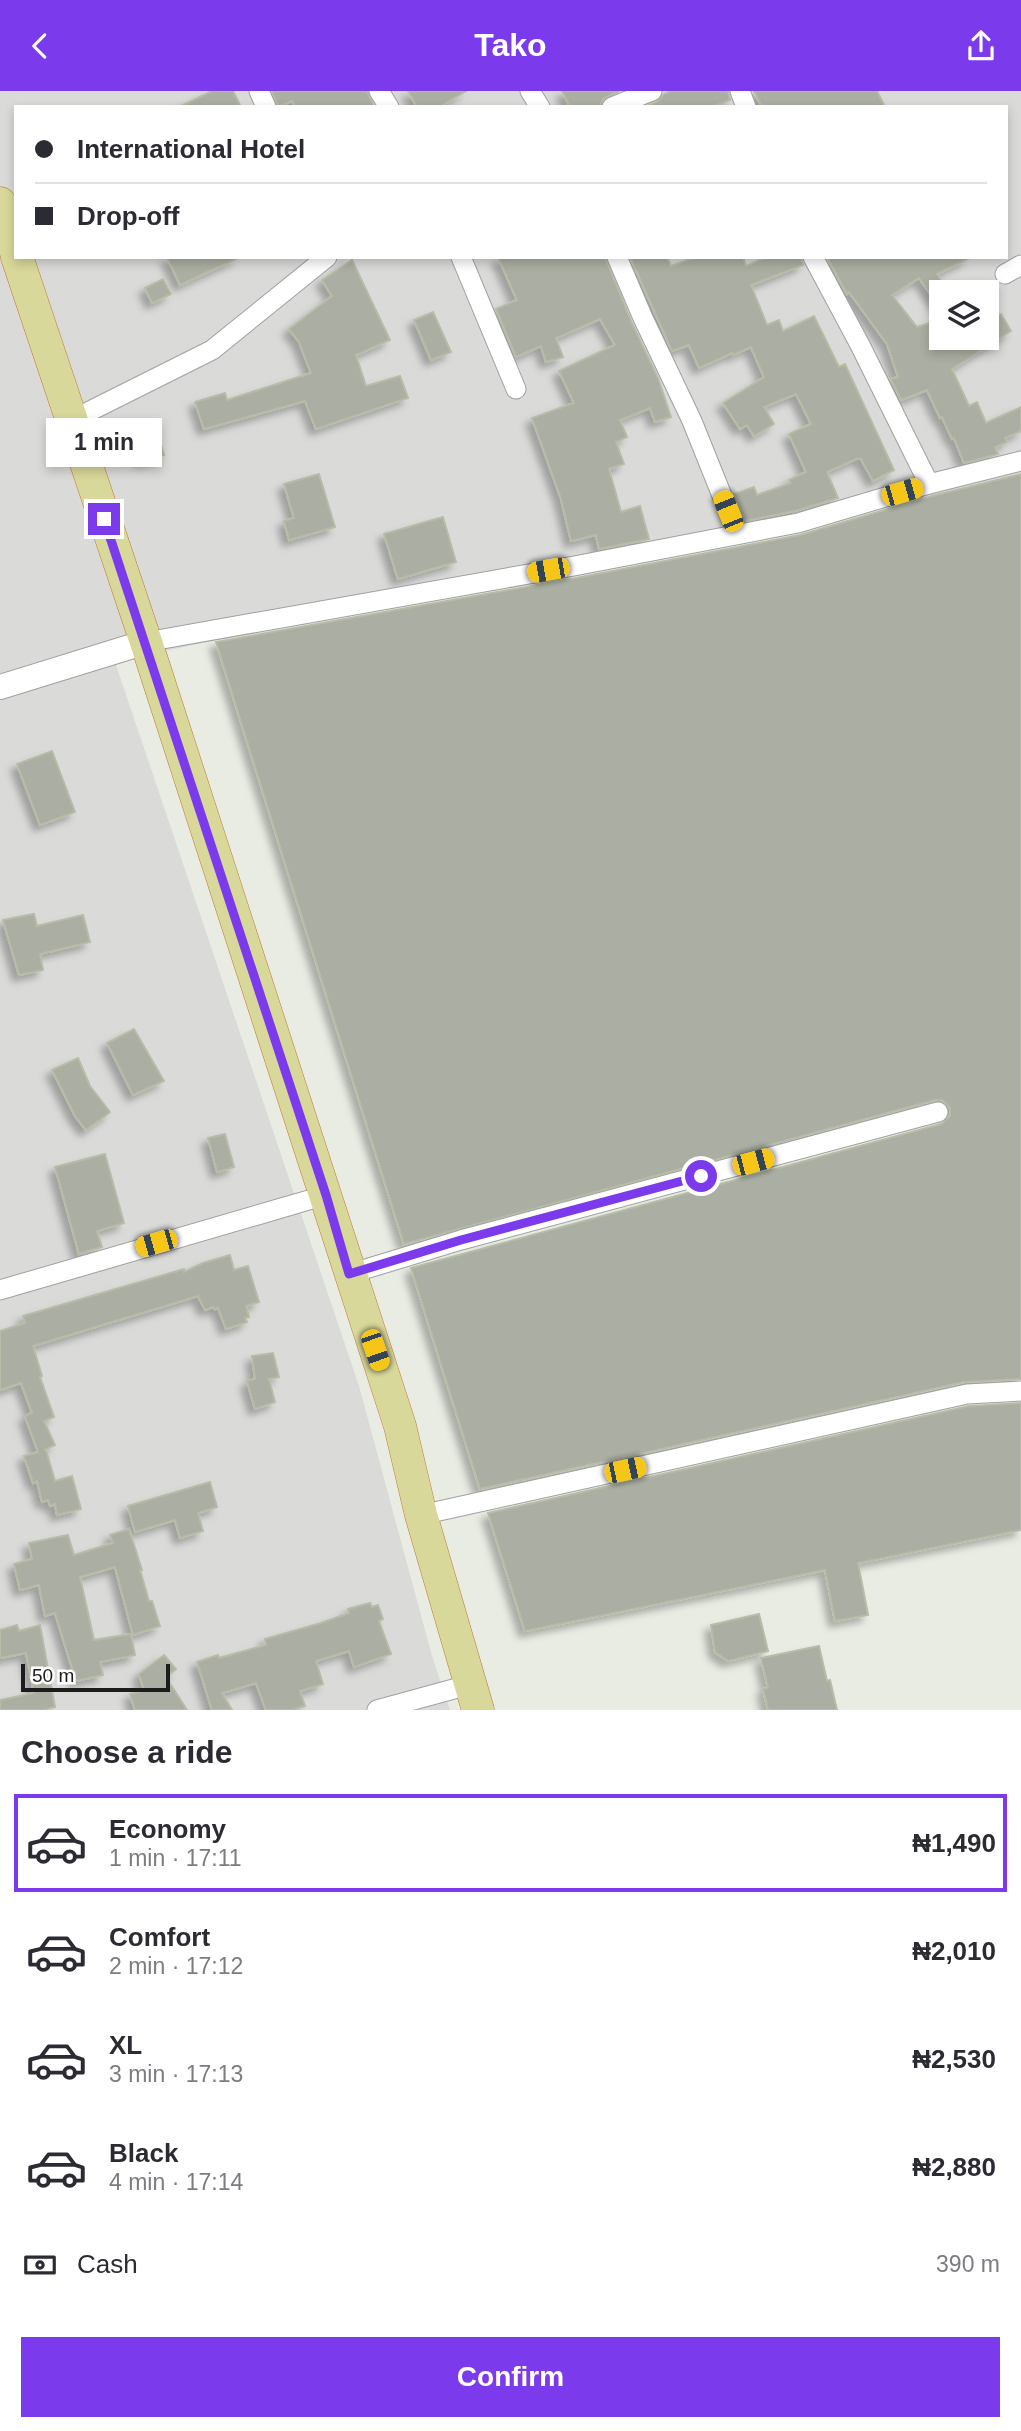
<!DOCTYPE html>
<html lang="en">
<head>
<meta charset="utf-8">
<style>
	:root { --surface:#fff; --page:#f2f2f3; --text:#2b2b33; --muted:#7c7c81; --line:#e1e1e2; --accent:#7c3aed }
	body { margin:0; font-family:Helvetica,sans-serif; background:var(--page); color:var(--text); height:100vh; display:flex; flex-direction:column; font-size:26px; white-space:nowrap }
	* { box-sizing:border-box; margin:0 }
	p { font-size:23px; color:var(--muted) }
	.icon { flex:none; width:38px; height:38px; fill:none; stroke:currentColor; stroke-width:2; stroke-linecap:round; stroke-linejoin:round }
	.map { position:relative; height:1619px; overflow:hidden }
	.panel { display:flex; flex-direction:column; background:var(--surface); flex:1 }
	.panel>* { flex:none }
	.hud { position:absolute; left:14px; top:14px; width:994px; height:154px; border-radius:0px; box-shadow:0 4px 10px #0003; display:grid; align-content:center; height:154px; padding:0 21px; background:var(--surface) }
	.tools { position:absolute; left:929px; top:189px; display:grid; gap:14px }
	.tools a { display:grid; place-items:center; width:70px; height:70px; border-radius:0px; background:var(--surface); box-shadow:0 4px 10px #0003; font-size:35px }
	.scale { position:absolute; left:21px; bottom:18px; width:149px; box-sizing:border-box; padding-left:7px; border:4px solid #1c1c1c; border-top:0; font-size:19px; line-height:24px; white-space:nowrap; color:#1c1c1c; -webkit-text-stroke:5px #fff; paint-order:stroke }
	.end { position:absolute; width:32px; height:32px; margin:-16px; border:9px solid #7c3aed; background:#fff; box-shadow:0 0 0 4px #fff }
	.from { border-radius:50% }
	.bubble { position:absolute; height:49px; border-radius:0px; background:var(--surface); box-shadow:0 4px 10px #0003; font-size:23px; font-weight:700; line-height:49px; text-align:center }
	.car { position:absolute; width:21px; height:42px; margin:-21px -10px; border-radius:9px; box-shadow:0 0 5px 2px #0007; background:linear-gradient(#f5c518 24%,#345 0 40%,#f5c518 0 76%,#345 0 86%,#f5c518 0) }
	.hud b { display:flex; align-items:center; gap:24px; height:66px; font-size:26px }
	.hud b+b { border-top:2px solid var(--line) }
	.hud i { width:18px; height:18px; background:var(--text) }
	ul { padding:0; list-style:none }
	li { display:flex; align-items:center; gap:21px; height:98px; margin:0 14px 10px; padding:0 7px; border:4px solid transparent; border-radius:0px }
	li div { flex:1 }
	li b { display:block; font-size:26px }
	li em { font-style:normal; font-weight:700 }
	li.selected { border-color:var(--accent) }
	li>.icon { width:63px; height:63px; stroke-width:1.5 }
	h2 { padding:0 21px; font-size:32px; line-height:84px }
	.pay { display:flex; align-items:center; gap:18px; height:77px; padding:0 21px; font-size:26px }
	.pay p { margin-inline-start:auto }
	.cta { display:flex; gap:14px; margin-top:auto; padding:14px 21px }
	.cta a { flex:1; height:80px; border-radius:0px; background:var(--accent); color:#fff; font-size:28px; font-weight:700; line-height:80px; text-align:center }
	header { display:flex; justify-content:space-between; align-items:center; height:91px; padding:0 21px; background:var(--accent); color:#fff; font-size:32px; font-weight:700 }
	.map>svg:first-child { display:block }
</style>
</head>
<body>
<header><svg class="icon" aria-label="back" viewBox="0 0 24 24"><path d="M15 5l-7 7 7 7"/></svg>Tako<svg class="icon" aria-label="share" viewBox="0 0 24 24"><path d="M12 15V3M7 8l5-5 5 5M5 13v7h14v-7"/></svg></header>
<div class="map">
<svg width="1021" height="1619" viewBox="0 0 1021 1619">
	<defs>
		<filter id="shadow"><feDropShadow dx="-6" dy="6" stdDeviation="3.5" flood-color="#0004"/></filter>
	</defs>
	<rect width="100%" height="100%" fill="#e8ece3"/>
	<path fill="#dadad9" fill-rule="evenodd" d="M 0,0 L 1021,0 L 1021,382 L 779,442 L 216,549 L 115,571 L 359,1295 L 432,1565 L 450,1619 L 0,1619 ZM 16,16 L 1006,16 L 1006,166 L 16,166 ZM 942,201 L 987,201 L 987,247 L 942,247 Z"/>
	<g fill="#abaea2" stroke="#b7bca7" stroke-width="2" filter="url(#shadow)">
		<path d="M 212,0 L 233,0 L 241,16 L 179,16 Z"/>
		<path d="M 272,0 L 367,0 L 374,16 L 295,16 L 292,10 L 278,16 Z"/>
		<path d="M 408,0 L 466,0 L 439,16 L 417,16 Z"/>
		<path d="M 562,0 L 619,0 L 603,8 L 600,16 L 570,16 Z"/>
		<path d="M 671,0 L 728,0 L 730,9 L 712,16 L 646,16 L 657,11 L 664,3 Z"/>
		<path d="M 754,0 L 877,0 L 885,16 L 762,16 Z"/>
		<path d="M 167,166 L 240,166 L 180,194 Z"/>
		<path d="M 498,166 L 605,166 L 632,232 L 658,287 L 671,326 L 655,331 L 650,317 L 620,329 L 627,346 L 616,351 L 624,373 L 609,378 L 621,421 L 640,415 L 649,448 L 599,458 L 596,444 L 571,450 L 561,408 L 532,327 L 574,312 L 559,280 L 615,254 L 600,228 L 556,247 L 563,266 L 546,271 L 541,255 L 516,266 L 496,218 L 517,209 Z"/>
		<path d="M 630,166 L 667,166 L 671,175 L 696,166 L 743,166 L 746,175 L 767,166 L 801,166 L 803,174 L 751,194 L 767,234 L 779,229 L 783,240 L 814,225 L 839,276 L 845,273 L 894,379 L 873,390 L 861,368 L 856,368 L 827,381 L 838,407 L 795,420 L 745,430 L 734,403 L 754,396 L 757,404 L 791,392 L 789,389 L 806,381 L 789,343 L 811,333 L 796,303 L 764,316 L 774,333 L 754,345 L 747,334 L 740,338 L 723,312 L 764,286 L 751,256 L 733,264 L 732,262 L 699,277 L 689,254 L 672,260 Z"/>
		<path d="M 827,166 L 971,166 L 937,183 L 948,201 L 942,201 L 942,220 L 919,187 L 892,204 L 917,236 L 942,228 L 942,247 L 987,247 L 987,231 L 1001,223 L 1011,240 L 952,278 L 969,315 L 977,311 L 986,332 L 1021,316 L 1021,340 L 1005,347 L 1007,351 L 995,356 L 998,363 L 964,372 L 954,347 L 952,348 L 942,326 L 940,327 L 927,299 L 901,309 L 891,288 L 898,286 L 887,253 L 849,201 L 847,203 Z"/>
		<path d="M 352,169 L 390,249 L 356,264 L 366,295 L 400,285 L 408,307 L 316,338 L 305,310 L 204,338 L 195,311 L 225,302 L 227,309 L 311,282 L 299,251 L 289,238 L 332,205 L 322,189 Z"/>
		<path d="M 163,188 L 171,203 L 152,212 L 145,197 Z"/>
		<path d="M 433,221 L 451,261 L 431,269 L 414,229 Z"/>
		<path d="M 158,344 L 164,364 L 142,370 L 137,349 Z"/>
		<path d="M 319,383 L 335,436 L 289,449 L 284,430 L 294,427 L 284,393 Z"/>
		<path d="M 1021,383 L 1021,1288 L 964,1291 L 480,1398 L 411,1177 L 941,1033 L 950,1025 L 950,1017 L 942,1009 L 935,1009 L 404,1153 L 216,551 L 576,487 L 800,444 L 932,405 Z"/>
		<path d="M 443,426 L 456,471 L 398,488 L 384,443 Z"/>
		<path d="M 52,660 L 75,721 L 40,734 L 17,673 Z"/>
		<path d="M 34,823 L 37,835 L 83,824 L 90,851 L 40,863 L 43,879 L 19,884 L 3,829 Z"/>
		<path d="M 134,938 L 164,990 L 133,1004 L 107,952 Z"/>
		<path d="M 78,967 L 90,995 L 110,1021 L 86,1039 L 75,1025 L 52,979 Z"/>
		<path d="M 225,1043 L 234,1076 L 217,1081 L 208,1047 Z"/>
		<path d="M 105,1063 L 124,1132 L 97,1140 L 102,1156 L 79,1163 L 55,1076 Z"/>
		<path d="M 230,1164 L 234,1179 L 248,1175 L 259,1211 L 246,1215 L 249,1226 L 245,1227 L 247,1231 L 226,1238 L 218,1217 L 215,1218 L 213,1216 L 205,1219 L 198,1205 L 33,1255 L 42,1285 L 40,1286 L 54,1326 L 44,1330 L 55,1354 L 44,1359 L 46,1359 L 55,1390 L 72,1385 L 81,1418 L 57,1424 L 55,1413 L 50,1415 L 48,1409 L 42,1411 L 37,1390 L 33,1392 L 24,1365 L 38,1361 L 25,1325 L 32,1322 L 21,1292 L 0,1299 L 0,1240 L 25,1232 L 23,1225 L 184,1178 L 184,1181 L 203,1172 Z"/>
		<path d="M 273,1262 L 279,1286 L 269,1288 L 275,1311 L 255,1318 L 247,1290 L 255,1288 L 252,1265 Z"/>
		<path d="M 1021,1312 L 1021,1439 L 858,1472 L 868,1524 L 835,1530 L 825,1479 L 525,1540 L 488,1422 L 969,1315 Z"/>
		<path d="M 210,1391 L 217,1416 L 198,1422 L 203,1440 L 180,1447 L 175,1429 L 135,1441 L 128,1415 Z"/>
		<path d="M 129,1438 L 142,1479 L 140,1479 L 149,1510 L 152,1510 L 160,1535 L 133,1544 L 115,1476 L 80,1486 L 94,1549 L 131,1543 L 135,1564 L 100,1571 L 103,1584 L 76,1590 L 55,1522 L 45,1525 L 39,1494 L 20,1499 L 14,1473 L 32,1468 L 29,1452 L 68,1444 L 74,1464 L 113,1452 L 110,1444 Z"/>
		<path d="M 370,1512 L 372,1516 L 378,1514 L 383,1528 L 379,1530 L 391,1563 L 354,1576 L 349,1560 L 316,1570 L 323,1593 L 300,1600 L 305,1615 L 291,1619 L 266,1619 L 256,1592 L 222,1602 L 232,1619 L 212,1619 L 197,1571 L 218,1564 L 219,1567 L 266,1554 L 265,1548 L 321,1532 L 349,1522 L 348,1518 Z"/>
		<path d="M 759,1523 L 768,1560 L 728,1570 L 715,1561 L 711,1534 Z"/>
		<path d="M 17,1534 L 19,1540 L 40,1534 L 55,1616 L 41,1619 L 0,1619 L 0,1609 L 34,1602 L 26,1562 L 0,1567 L 0,1539 Z"/>
		<path d="M 819,1555 L 827,1590 L 830,1589 L 837,1619 L 768,1619 L 763,1598 L 768,1597 L 761,1567 Z"/>
		<path d="M 164,1564 L 176,1578 L 166,1586 L 187,1619 L 135,1619 L 130,1603 L 144,1599 L 139,1583 Z"/>
	</g>
	<g fill="none" stroke-linecap="round" stroke-linejoin="round">
		<defs>
			<g id="minor">
				<path d="M 259,0 L 266,16"/>
				<path d="M 379,0 L 389,16"/>
				<path d="M 530,0 L 540,16"/>
				<path d="M 740,0 L 746,16"/>
				<path d="M 612,16 L 652,0"/>
				<path d="M 461,166 L 516,298"/>
				<path d="M 617,166 L 643,227 L 692,330 L 737,442"/>
				<path d="M 813,166 L 860,254 L 929,393"/>
				<path d="M 1005,183 L 1021,174"/>
				<path d="M 70,330 L 212,259 L 327,166"/>
				<path d="M 146,551 L 574,475 L 798,432 L 929,393 L 1021,370"/>
				<path d="M 349,1183 L 461,1149 L 938,1021"/>
				<path d="M 0,1199 L 326,1104"/>
				<path d="M 421,1424 L 967,1303 L 1021,1300"/>
				<path d="M 377,1619 L 472,1593"/>
			</g>
			<path id="tertiary" d="M 0,596 L 146,551"/>
			<g id="trunk">
				<path d="M 0,112 L 16,161"/>
				<path d="M 17,166 L 146,551 L 400,1335 L 421,1424 L 478,1619"/>
			</g>
		</defs>
		<use href="#minor" stroke="#a0a0a0" stroke-width="21"/>
		<use href="#tertiary" stroke="#a0a0a0" stroke-width="26"/>
		<use href="#trunk" stroke="#c47636" stroke-width="33"/>
		<use href="#minor" stroke="#fff" stroke-width="19"/>
		<use href="#tertiary" stroke="#fff" stroke-width="24"/>
		<use href="#trunk" stroke="#d8d89a" stroke-width="32"/>
	</g>
	<g fill="none" stroke-linecap="round" stroke-linejoin="round">
		<path stroke="#7c3aed" stroke-width="9" d="M 104,428 L 326,1104 L 349,1183 L 461,1149 L 701,1085"/>
	</g>
</svg>
<div class="tools">
<a><svg class="icon" aria-label="layers" viewBox="0 0 24 24"><path d="M12 4l9 5-9 5-9-5zM3 14l9 5 9-5"/></svg></a>
</div>
<div class="scale">50 m</div>
<i class="end from" style="left:701px;top:1085px"></i>
<i class="end" style="left:104px;top:428px"></i>
<div class="bubble" style="left:46px;top:327px;width:116px">1 min</div>
<i class="car" style="left:902px;top:401px;rotate:74deg"></i>
<i class="car" style="left:728px;top:420px;rotate:338deg"></i>
<i class="car" style="left:548px;top:479px;rotate:260deg"></i>
<i class="car" style="left:753px;top:1071px;rotate:75deg"></i>
<i class="car" style="left:156px;top:1152px;rotate:254deg"></i>
<i class="car" style="left:375px;top:1259px;rotate:161deg"></i>
<i class="car" style="left:625px;top:1379px;rotate:78deg"></i>
<div class="hud">
<b><i class="from"></i>International Hotel</b>
<b><i></i>Drop-off</b>
</div>
</div>
<section class="panel">
<h2>Choose a ride</h2>
<ul>
<li class="selected"><svg class="icon" aria-label="car" viewBox="0 0 24 24"><path d="M5 17H2v-5l4-1 3-4h7l3 4 3 1v5h-3M9 17h6M6 11h13"/><circle cx="7" cy="17" r="2"/><circle cx="17" cy="17" r="2"/></svg><div><b>Economy</b><p>1 min · 17:11</p></div><em>₦1,490</em></li>
<li><svg class="icon" aria-label="car" viewBox="0 0 24 24"><path d="M5 17H2v-5l4-1 3-4h7l3 4 3 1v5h-3M9 17h6M6 11h13"/><circle cx="7" cy="17" r="2"/><circle cx="17" cy="17" r="2"/></svg><div><b>Comfort</b><p>2 min · 17:12</p></div><em>₦2,010</em></li>
<li><svg class="icon" aria-label="car" viewBox="0 0 24 24"><path d="M5 17H2v-5l4-1 3-4h7l3 4 3 1v5h-3M9 17h6M6 11h13"/><circle cx="7" cy="17" r="2"/><circle cx="17" cy="17" r="2"/></svg><div><b>XL</b><p>3 min · 17:13</p></div><em>₦2,530</em></li>
<li><svg class="icon" aria-label="car" viewBox="0 0 24 24"><path d="M5 17H2v-5l4-1 3-4h7l3 4 3 1v5h-3M9 17h6M6 11h13"/><circle cx="7" cy="17" r="2"/><circle cx="17" cy="17" r="2"/></svg><div><b>Black</b><p>4 min · 17:14</p></div><em>₦2,880</em></li>
</ul>
<div class="pay"><svg class="icon" aria-label="cash" viewBox="0 0 24 24"><path d="M3 7h18v10H3z"/><circle cx="12" cy="12" r="2"/></svg>Cash<p>390 m</p></div>
<div class="cta"><a>Confirm</a></div>
</section>
</body>
</html>
